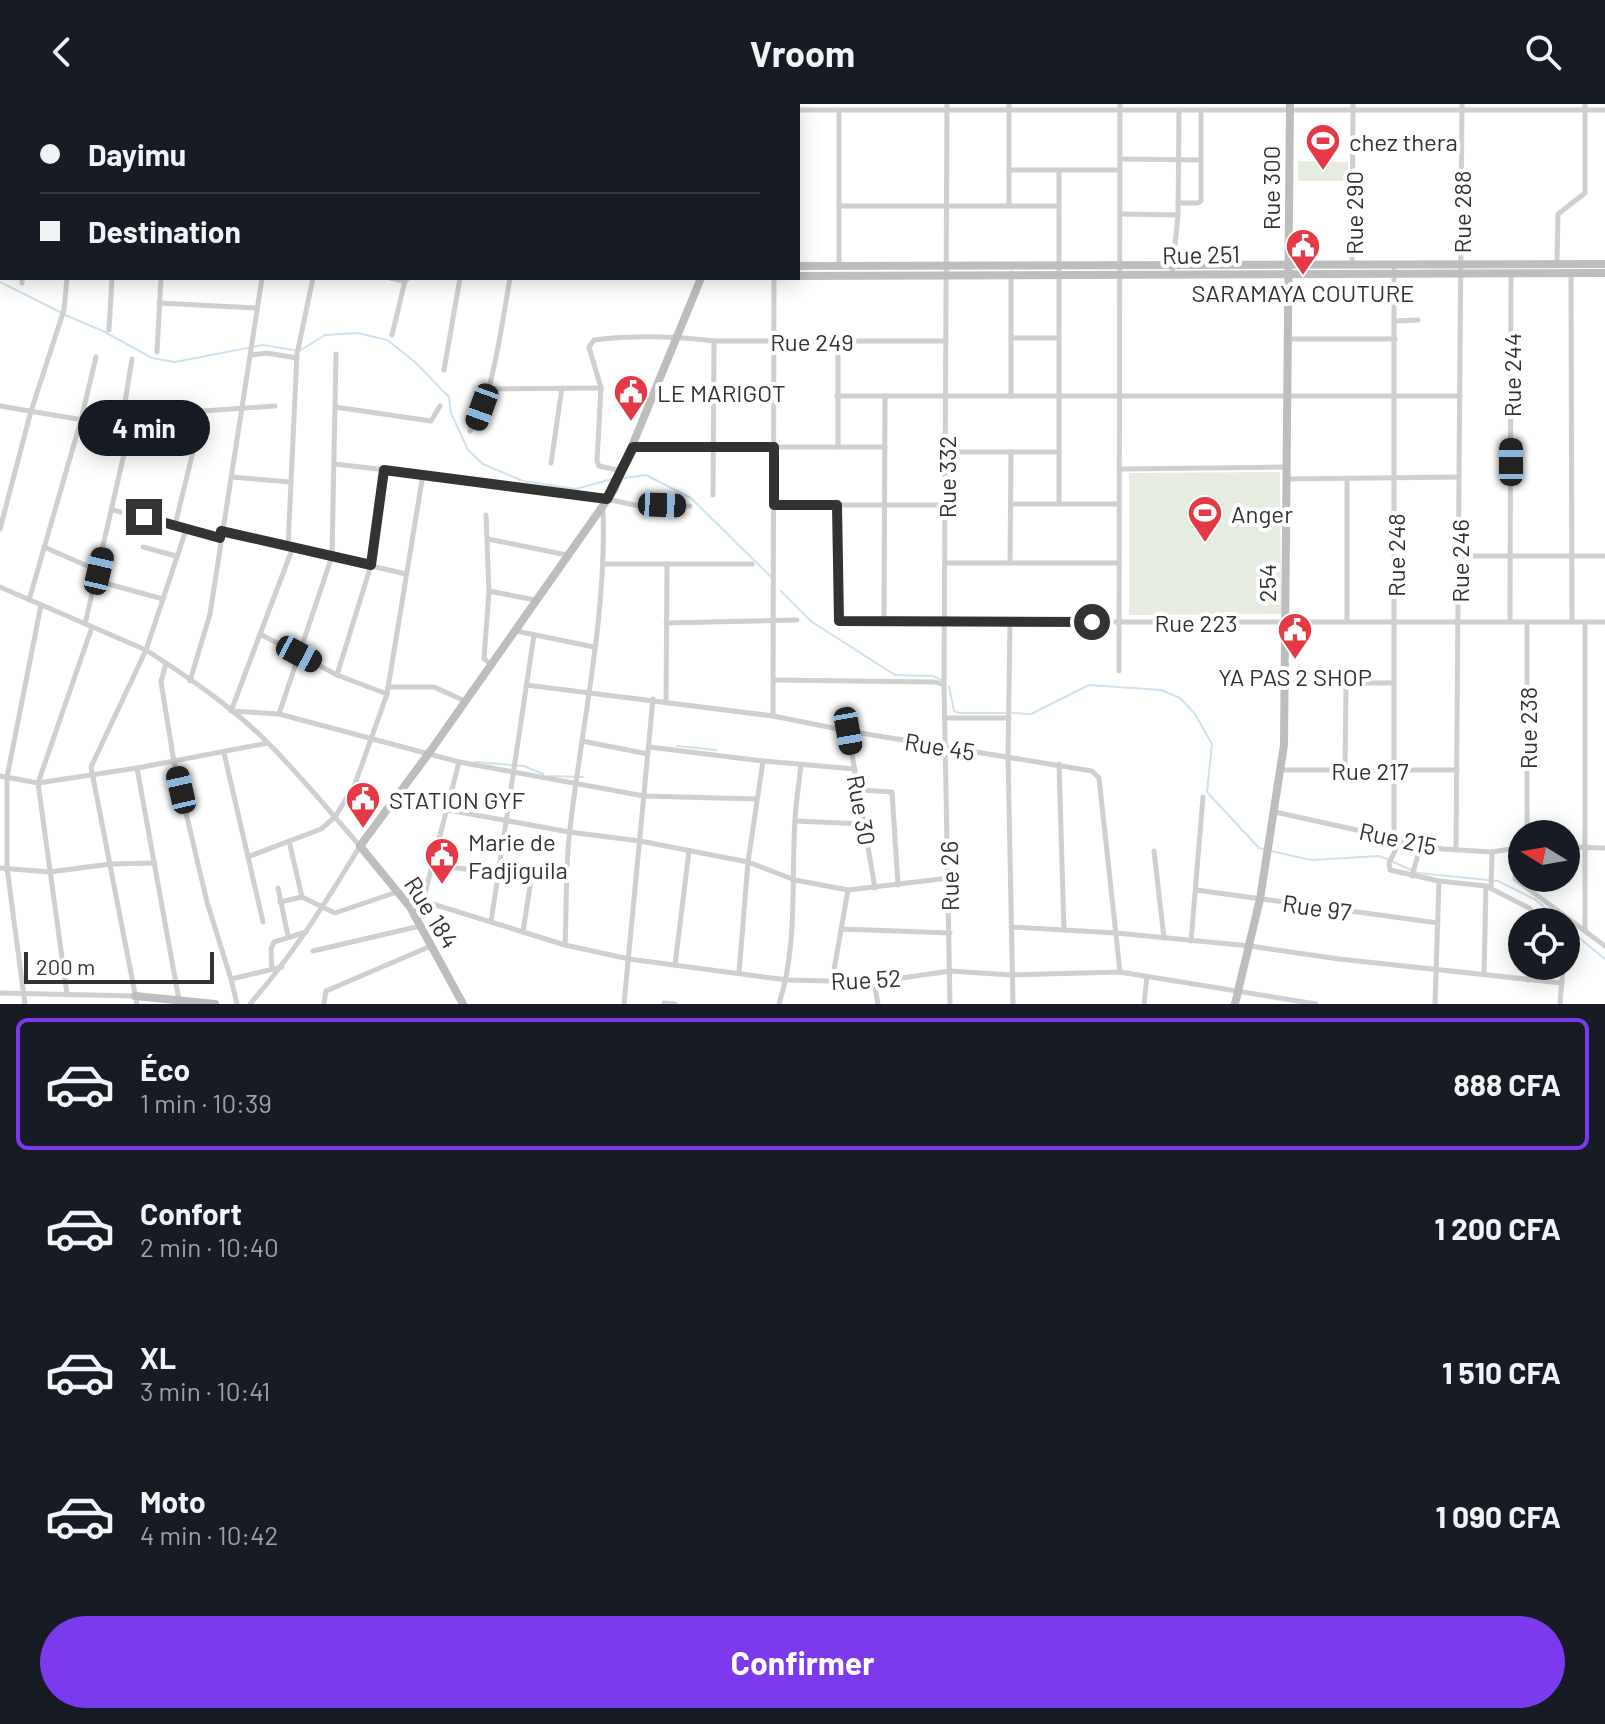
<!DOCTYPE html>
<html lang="fr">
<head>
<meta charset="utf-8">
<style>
	:root { --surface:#171b24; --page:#20242c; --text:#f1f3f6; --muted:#9ea1a6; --line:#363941; --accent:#7c3aed }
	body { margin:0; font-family:Barlow,sans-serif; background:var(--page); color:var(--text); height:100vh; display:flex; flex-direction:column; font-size:30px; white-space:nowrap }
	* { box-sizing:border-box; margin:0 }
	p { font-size:26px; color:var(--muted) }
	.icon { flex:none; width:44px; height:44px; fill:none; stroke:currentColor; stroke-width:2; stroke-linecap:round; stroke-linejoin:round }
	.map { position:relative; height:900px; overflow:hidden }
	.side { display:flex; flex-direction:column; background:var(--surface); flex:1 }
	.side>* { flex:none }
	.banner { position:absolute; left:0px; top:0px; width:800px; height:176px; box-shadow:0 4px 20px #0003; display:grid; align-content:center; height:176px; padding:0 40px; background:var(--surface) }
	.needle { width:52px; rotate:281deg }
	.controls { position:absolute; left:1508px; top:716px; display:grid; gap:16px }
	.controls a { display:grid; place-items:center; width:72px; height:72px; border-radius:50%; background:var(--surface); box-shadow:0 4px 20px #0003; font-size:40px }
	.scale { position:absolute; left:24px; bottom:20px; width:190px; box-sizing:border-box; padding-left:8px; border:4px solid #333; border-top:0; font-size:22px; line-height:28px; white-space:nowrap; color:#333; -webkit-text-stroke:6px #fff; paint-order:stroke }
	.end { position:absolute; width:36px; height:36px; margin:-18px; border:10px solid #333; background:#fff; box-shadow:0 0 0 4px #fff }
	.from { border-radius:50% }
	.bubble { position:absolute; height:56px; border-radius:28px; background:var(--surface); box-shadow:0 4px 20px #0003; font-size:26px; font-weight:700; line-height:56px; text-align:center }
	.car { position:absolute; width:24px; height:48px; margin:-24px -12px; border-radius:10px; box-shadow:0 0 6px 2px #0007; background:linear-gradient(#222 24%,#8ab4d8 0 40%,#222 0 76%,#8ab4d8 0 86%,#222 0) }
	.banner b { display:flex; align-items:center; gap:28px; height:76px; font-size:30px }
	.banner b+b { border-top:2px solid var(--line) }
	.banner i { width:20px; height:20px; background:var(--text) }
	ul { padding:14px 0 0; list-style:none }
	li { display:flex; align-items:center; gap:24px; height:132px; margin:0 16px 12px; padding:0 24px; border:4px solid transparent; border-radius:12px }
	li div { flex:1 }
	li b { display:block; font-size:30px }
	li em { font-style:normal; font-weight:700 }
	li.on { border-color:var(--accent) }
	li>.icon { width:72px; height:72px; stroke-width:1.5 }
	.primary-button { display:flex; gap:16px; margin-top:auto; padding:16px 40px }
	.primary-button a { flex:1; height:92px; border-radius:48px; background:var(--accent); color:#fff; font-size:32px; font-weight:700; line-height:92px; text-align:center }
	header { display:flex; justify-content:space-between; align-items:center; height:104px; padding:0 40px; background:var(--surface); font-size:36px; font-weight:700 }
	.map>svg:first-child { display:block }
</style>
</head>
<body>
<header><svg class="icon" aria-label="back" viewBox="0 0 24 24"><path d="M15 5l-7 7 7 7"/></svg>Vroom<svg class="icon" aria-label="search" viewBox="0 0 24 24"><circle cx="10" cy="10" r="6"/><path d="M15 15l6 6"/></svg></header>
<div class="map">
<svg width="1605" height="900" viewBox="0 0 1605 900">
	<rect width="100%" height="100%" fill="#fff"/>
	<g fill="#e6ecdf">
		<path d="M 1298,57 L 1348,58 L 1348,77 L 1298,77 Z"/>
		<path d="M 1280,368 L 1281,510 L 1129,511 L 1129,369 Z"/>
	</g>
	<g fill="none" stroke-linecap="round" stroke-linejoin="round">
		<g stroke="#cfe2ee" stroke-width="2">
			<path d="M 0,178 L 60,208"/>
			<path d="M 65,211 L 103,227 L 152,254 L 175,258 L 263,241 L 294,246"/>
			<path d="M 301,246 L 325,231 L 358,229 L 387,236 L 415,258 L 449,293 L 451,309 L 468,346 L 483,360 L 523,377 L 576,385 L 612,375"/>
			<path d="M 624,374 L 646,371 L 691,394 L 771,473"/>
			<path d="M 781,487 L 812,518 L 895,571 L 933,572 L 941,576"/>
			<path d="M 949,583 L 954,607 L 959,609 L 1006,609"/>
			<path d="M 1012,609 L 1031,610 L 1089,581 L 1161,586 L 1180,594 L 1195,610 L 1212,640 L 1207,688 L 1259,744 L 1265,745"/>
			<path d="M 677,642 L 716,646"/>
			<path d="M 475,658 L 524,662 L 543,670"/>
			<path d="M 549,672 L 583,673"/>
			<path d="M 1271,747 L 1311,756 L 1379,752 L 1387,755"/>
			<path d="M 1393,758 L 1418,769 L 1498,777 L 1536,796 L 1561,818"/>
			<path d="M 1566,823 L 1605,855"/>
		</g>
		<g stroke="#d0d0d0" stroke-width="5">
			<path d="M 17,0 L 18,2"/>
			<path d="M 76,0 L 76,2"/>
			<path d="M 515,0 L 515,2"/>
			<path d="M 790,0 L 796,0"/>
			<path d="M 947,0 L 944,581 L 950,900"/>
			<path d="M 185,2 L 185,0"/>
			<path d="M 241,2 L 241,0"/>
			<path d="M 288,2 L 289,0"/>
			<path d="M 340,2 L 340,0"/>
			<path d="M 693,2 L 694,0"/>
			<path d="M 752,2 L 752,0"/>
			<path d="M 798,6 L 1605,6"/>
			<path d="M 0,39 L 2,39"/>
			<path d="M 1120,55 L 1199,56"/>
			<path d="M 1009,66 L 1120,66"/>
			<path d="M 0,96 L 2,95"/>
			<path d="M 1178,99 L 1198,99 L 1201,97 L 1201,6"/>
			<path d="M 839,102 L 1059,102"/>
			<path d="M 1009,102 L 1009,0"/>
			<path d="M 1120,110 L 1178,111"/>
			<path d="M 1557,159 L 1558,110 L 1585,89 L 1585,0"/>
			<path d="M 1352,161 L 1353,0"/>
			<path d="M 839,163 L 839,6"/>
			<path d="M 1011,169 L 1011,292"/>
			<path d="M 1571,169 L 1572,518"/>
			<path d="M 1172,170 L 1178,111 L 1179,6"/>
			<path d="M 390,174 L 405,177"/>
			<path d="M 22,179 L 22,174"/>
			<path d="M 159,199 L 257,204"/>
			<path d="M 1395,217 L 1418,216"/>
			<path d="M 109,226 L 112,174"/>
			<path d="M 392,231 L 405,177 L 408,174"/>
			<path d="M 1011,234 L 1059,234"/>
			<path d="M 1288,235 L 1395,235"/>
			<path d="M 838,237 L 838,343"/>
			<path d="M 157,248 L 161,174"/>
			<path d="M 252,251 L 267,249 L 297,254"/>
			<path d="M 444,266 L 460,174"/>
			<path d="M 488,285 L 601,284"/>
			<path d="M 837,292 L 1460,292"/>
			<path d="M 0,302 L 130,324 L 203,307 L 275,302"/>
			<path d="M 335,303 L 431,317 L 440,302"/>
			<path d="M 121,323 L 132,255"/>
			<path d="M 470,327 C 491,306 504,207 510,174"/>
			<path d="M 633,343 L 885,343"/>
			<path d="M 946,348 L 1059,348"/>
			<path d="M 551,359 L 562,284"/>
			<path d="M 334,360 L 493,378 L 607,395 L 634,401 L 690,402"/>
			<path d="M 1120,365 L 1286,363"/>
			<path d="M 622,367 L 599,362 L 597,357 L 601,284 L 589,243 L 594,236 C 634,231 673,232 714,237 L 946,237"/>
			<path d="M 231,373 L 291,378"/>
			<path d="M 1286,375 L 1459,373"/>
			<path d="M 713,391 L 714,237"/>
			<path d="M 1011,400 L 1119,400"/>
			<path d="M 1059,400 L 1059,66"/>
			<path d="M 774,401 L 946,401"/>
			<path d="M 837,401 L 838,514 L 841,518 L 1605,518"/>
			<path d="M 113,406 L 220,433"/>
			<path d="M 486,411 L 489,487 L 484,555 L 491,560"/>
			<path d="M 175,421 L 203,307"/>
			<path d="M 0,425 L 31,307 L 64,206 L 67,174"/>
			<path d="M 221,427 L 406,470"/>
			<path d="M 488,435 L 567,451"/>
			<path d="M 288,442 L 297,250 L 313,174"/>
			<path d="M 44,443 L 99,467"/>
			<path d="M 143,443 L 176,452"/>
			<path d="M 293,443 L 231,607 L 279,610 L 459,658 L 644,692 L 756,695"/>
			<path d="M 1459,452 L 1605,452"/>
			<path d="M 946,459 L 1119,459"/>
			<path d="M 1010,459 L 1011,348"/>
			<path d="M 603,460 L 752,460"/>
			<path d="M 97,477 L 163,495"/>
			<path d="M 0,483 L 146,546 C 188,573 234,604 269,640 C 301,672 330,708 360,742 C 326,798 293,851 250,900"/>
			<path d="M 489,487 L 535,496"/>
			<path d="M 29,496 L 81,316 L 96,253"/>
			<path d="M 884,518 L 885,292"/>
			<path d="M 1010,518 L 1008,652 L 1013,900"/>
			<path d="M 1347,518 L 1347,375"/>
			<path d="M 1510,518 L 1511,169"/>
			<path d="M 666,519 L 797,516"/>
			<path d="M 85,520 L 130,324"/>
			<path d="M 516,527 L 594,543"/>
			<path d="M 260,530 L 337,571 L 387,590"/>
			<path d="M 166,559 L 161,578 L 174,658 L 207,798 L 231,875 L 282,863"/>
			<path d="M 1119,567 L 1120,0"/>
			<path d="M 337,571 L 371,461 L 384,366"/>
			<path d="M 774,576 L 935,578 L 944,581"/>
			<path d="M 190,577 L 210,510 L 262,174"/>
			<path d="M 1285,579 L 1394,579"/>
			<path d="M 526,581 L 773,612 L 848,627 L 1092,667 L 1099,674 L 1120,868"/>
			<path d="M 388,583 L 434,583 L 465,597"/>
			<path d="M 666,597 L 667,460"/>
			<path d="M 279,610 L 332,452 L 336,250"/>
			<path d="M 773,612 L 774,174"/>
			<path d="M 945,614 L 1009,614"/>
			<path d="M 848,627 L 875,784"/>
			<path d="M 582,637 L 648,650"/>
			<path d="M 649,643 L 763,657 L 855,665"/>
			<path d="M 224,649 L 263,818"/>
			<path d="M 1059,660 L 1064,826"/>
			<path d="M 137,664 L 179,896"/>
			<path d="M 1282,666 L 1457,666"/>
			<path d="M 1345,666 L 1346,579"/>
			<path d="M 0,672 L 38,679 L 137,664 L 268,639"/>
			<path d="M 859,686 L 892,688 L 898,781"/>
			<path d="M 448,706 L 569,728 L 640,737 L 748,758 L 795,776 L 848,786 L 949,774"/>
			<path d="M 1275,708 L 1443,745 L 1492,748 L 1522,743"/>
			<path d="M 795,717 L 864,720"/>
			<path d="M 1527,730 L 1527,518"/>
			<path d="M 1394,733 L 1394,160"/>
			<path d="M 1401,735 L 1389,759 L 1390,766 L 1439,777 L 1486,782 L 1529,804 L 1542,818"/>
			<path d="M 289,737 L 302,793"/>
			<path d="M 1566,743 L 1605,744"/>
			<path d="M 1518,744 L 1515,775 L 1605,842"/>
			<path d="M 1456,746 L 1462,0"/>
			<path d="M 1154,747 L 1164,834"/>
			<path d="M 250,752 L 321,725 L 335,713 L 355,680 L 387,590 L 423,370"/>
			<path d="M 433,761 L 513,771"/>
			<path d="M 0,764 L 50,768 L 110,760 L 155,759"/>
			<path d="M 1412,772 L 1421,740"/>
			<path d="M 278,784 L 288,832"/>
			<path d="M 1491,784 L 1492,748"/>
			<path d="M 1196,786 L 1438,819"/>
			<path d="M 423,797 L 565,841 L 629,855 L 787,876 L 874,878 L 950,867 L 1011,871 L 1120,868 L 1316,900"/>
			<path d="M 280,798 L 302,793 L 335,809 L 397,788"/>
			<path d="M 410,803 L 423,797 L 459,658"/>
			<path d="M 491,818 L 534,531"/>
			<path d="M 1011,823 L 1116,829 L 1250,842 L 1339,855 L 1562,879"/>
			<path d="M 841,825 L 950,829"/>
			<path d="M 1585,827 L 1585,518"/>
			<path d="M 523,828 L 531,776"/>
			<path d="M 1191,837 L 1203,693"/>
			<path d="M 565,841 C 567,802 565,763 570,725 C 582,619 607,511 603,404"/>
			<path d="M 1566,844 L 1572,837"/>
			<path d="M 313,847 L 420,822"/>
			<path d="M 675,861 L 689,747"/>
			<path d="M 272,865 L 271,845 L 274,838 L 306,828"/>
			<path d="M 739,869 L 748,758 L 763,657"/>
			<path d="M 1484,871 L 1486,782"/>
			<path d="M 231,875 L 237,900"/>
			<path d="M 1528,876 L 1532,862"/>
			<path d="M 832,877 L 848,786"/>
			<path d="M 874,878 L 878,900"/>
			<path d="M 0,889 L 135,892"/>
			<path d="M 67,890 L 38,679 L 92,523"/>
			<path d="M 664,899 L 675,900"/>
			<path d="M 25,900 L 7,764 L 7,673 L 41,501"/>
			<path d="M 137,900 L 91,663 L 146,546 L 187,423"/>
			<path d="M 324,900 L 326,887 L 431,842"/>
			<path d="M 624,900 L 653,595"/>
			<path d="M 779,900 C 798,841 791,777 795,716 C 796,698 799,679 801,661"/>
			<path d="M 1144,900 L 1147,872"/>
			<path d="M 1435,900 L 1439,777"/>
			<path d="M 1560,900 L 1563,862"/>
		</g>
		<g stroke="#bdbdbd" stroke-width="8">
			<path d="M 413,0 L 413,2"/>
			<path d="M 798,162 L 1605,160"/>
			<path d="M 798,172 L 1605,169"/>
			<path d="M 135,892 L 215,900"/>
			<path d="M 463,900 L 410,803 L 360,742 L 429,649 L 614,386 L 701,174"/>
			<path d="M 1235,900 L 1260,795 L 1284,641 L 1290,0"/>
		</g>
	</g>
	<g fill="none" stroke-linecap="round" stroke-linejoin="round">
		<path stroke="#333" stroke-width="10" d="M 144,413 L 220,434 L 221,427 L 371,461 L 384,366 L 607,395 L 633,343 L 774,343 L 774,401 L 837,401 L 839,517 L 1092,518"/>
	</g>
	<defs>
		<symbol id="stadium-pin" viewBox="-11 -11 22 30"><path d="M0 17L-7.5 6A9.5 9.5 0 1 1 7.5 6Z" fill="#e63946" stroke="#fff"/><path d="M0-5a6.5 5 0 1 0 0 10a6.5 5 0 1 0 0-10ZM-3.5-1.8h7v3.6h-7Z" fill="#fff"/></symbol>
		<symbol id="civic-pin" viewBox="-11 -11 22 30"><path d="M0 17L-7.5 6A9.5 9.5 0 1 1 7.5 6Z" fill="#e63946" stroke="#fff"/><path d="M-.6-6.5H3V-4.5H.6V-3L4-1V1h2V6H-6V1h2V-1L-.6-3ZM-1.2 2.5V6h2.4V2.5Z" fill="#fff"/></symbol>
	</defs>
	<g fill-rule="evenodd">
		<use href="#stadium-pin" x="1303" y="17" width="40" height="54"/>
		<use href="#civic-pin" x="1283" y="122" width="40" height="54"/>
		<use href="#civic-pin" x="611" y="268" width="40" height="54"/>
		<use href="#stadium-pin" x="1185" y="389" width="40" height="54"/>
		<use href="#civic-pin" x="1275" y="506" width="40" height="54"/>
		<use href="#civic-pin" x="343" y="675" width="40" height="54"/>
		<use href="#civic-pin" x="422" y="731" width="40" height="54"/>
	</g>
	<g text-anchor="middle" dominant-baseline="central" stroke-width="8" stroke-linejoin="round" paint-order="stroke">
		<g font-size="24" fill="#333" stroke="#fff" text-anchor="start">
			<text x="1349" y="37">chez thera</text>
			<text x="1303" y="188" text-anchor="middle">SARAMAYA COUTURE</text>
			<text x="657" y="288">LE MARIGOT</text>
			<text x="1231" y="409">Anger</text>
			<text x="1295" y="572" text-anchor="middle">YA PAS 2 SHOP</text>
			<text x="389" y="695">STATION GYF</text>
			<text x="468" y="737">Marie de<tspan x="468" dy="28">Fadjiguila</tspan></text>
		</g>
		<g font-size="24" fill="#333" stroke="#fff">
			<text transform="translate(1270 84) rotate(-90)">Rue 300</text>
			<text transform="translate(1461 108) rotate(-90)">Rue 288</text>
			<text transform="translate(1353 109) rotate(-90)">Rue 290</text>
			<text transform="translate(1201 150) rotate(-1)">Rue 251</text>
			<text x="812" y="237">Rue 249</text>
			<text transform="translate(1511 271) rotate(-90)">Rue 244</text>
			<text transform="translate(946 373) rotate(-90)">Rue 332</text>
			<text transform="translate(1395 451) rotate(-90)">Rue 248</text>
			<text transform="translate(1459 457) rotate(-90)">Rue 246</text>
			<text transform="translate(1266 479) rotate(-90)">254</text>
			<text x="1196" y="518">Rue 223</text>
			<text transform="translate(1527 624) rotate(-90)">Rue 238</text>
			<text transform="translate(940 642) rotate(9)">Rue 45</text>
			<text x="1370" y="666">Rue 217</text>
			<text transform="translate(862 706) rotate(80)">Rue 30</text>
			<text transform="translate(1398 734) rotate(12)">Rue 215</text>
			<text transform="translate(949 772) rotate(-91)">Rue 26</text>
			<text transform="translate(1317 803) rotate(8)">Rue 97</text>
			<text transform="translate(432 808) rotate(58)">Rue 184</text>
			<text transform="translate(866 875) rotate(-3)">Rue 52</text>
		</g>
	</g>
</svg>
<div class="controls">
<a><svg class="needle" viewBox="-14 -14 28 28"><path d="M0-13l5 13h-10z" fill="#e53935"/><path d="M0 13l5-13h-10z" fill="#9ea1a6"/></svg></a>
<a><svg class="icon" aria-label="locate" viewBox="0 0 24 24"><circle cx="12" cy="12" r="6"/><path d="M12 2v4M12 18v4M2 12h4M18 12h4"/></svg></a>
</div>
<div class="scale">200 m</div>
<i class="end from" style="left:1092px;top:518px"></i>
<i class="end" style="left:144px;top:413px"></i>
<div class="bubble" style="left:78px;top:296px;width:132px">4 min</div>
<i class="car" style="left:482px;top:303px;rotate:200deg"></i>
<i class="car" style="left:1511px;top:358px;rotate:0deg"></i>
<i class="car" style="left:662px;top:401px;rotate:92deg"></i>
<i class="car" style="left:99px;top:467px;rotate:13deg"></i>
<i class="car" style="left:299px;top:550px;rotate:118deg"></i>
<i class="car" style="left:848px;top:627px;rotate:170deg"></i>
<i class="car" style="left:181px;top:686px;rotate:347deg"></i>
<div class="banner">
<b><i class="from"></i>Dayimu</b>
<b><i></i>Destination</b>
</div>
</div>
<section class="side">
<ul>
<li class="on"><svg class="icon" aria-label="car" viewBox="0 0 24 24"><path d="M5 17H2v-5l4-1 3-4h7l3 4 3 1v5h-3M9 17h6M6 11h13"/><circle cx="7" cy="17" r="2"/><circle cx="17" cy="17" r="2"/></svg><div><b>Éco</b><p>1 min · 10:39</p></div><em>888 CFA</em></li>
<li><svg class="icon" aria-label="car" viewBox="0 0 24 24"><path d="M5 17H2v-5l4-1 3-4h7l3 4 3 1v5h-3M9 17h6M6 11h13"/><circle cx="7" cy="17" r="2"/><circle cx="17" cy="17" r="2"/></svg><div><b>Confort</b><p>2 min · 10:40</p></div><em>1 200 CFA</em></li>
<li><svg class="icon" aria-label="car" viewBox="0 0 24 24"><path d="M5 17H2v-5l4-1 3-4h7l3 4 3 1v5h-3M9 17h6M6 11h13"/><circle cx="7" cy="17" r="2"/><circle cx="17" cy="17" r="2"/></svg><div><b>XL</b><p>3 min · 10:41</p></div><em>1 510 CFA</em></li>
<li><svg class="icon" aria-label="car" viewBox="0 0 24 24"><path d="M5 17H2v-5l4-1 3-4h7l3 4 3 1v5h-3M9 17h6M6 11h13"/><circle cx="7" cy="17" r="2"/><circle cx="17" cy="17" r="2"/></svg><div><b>Moto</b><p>4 min · 10:42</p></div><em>1 090 CFA</em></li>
</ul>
<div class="primary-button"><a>Confirmer</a></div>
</section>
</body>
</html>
